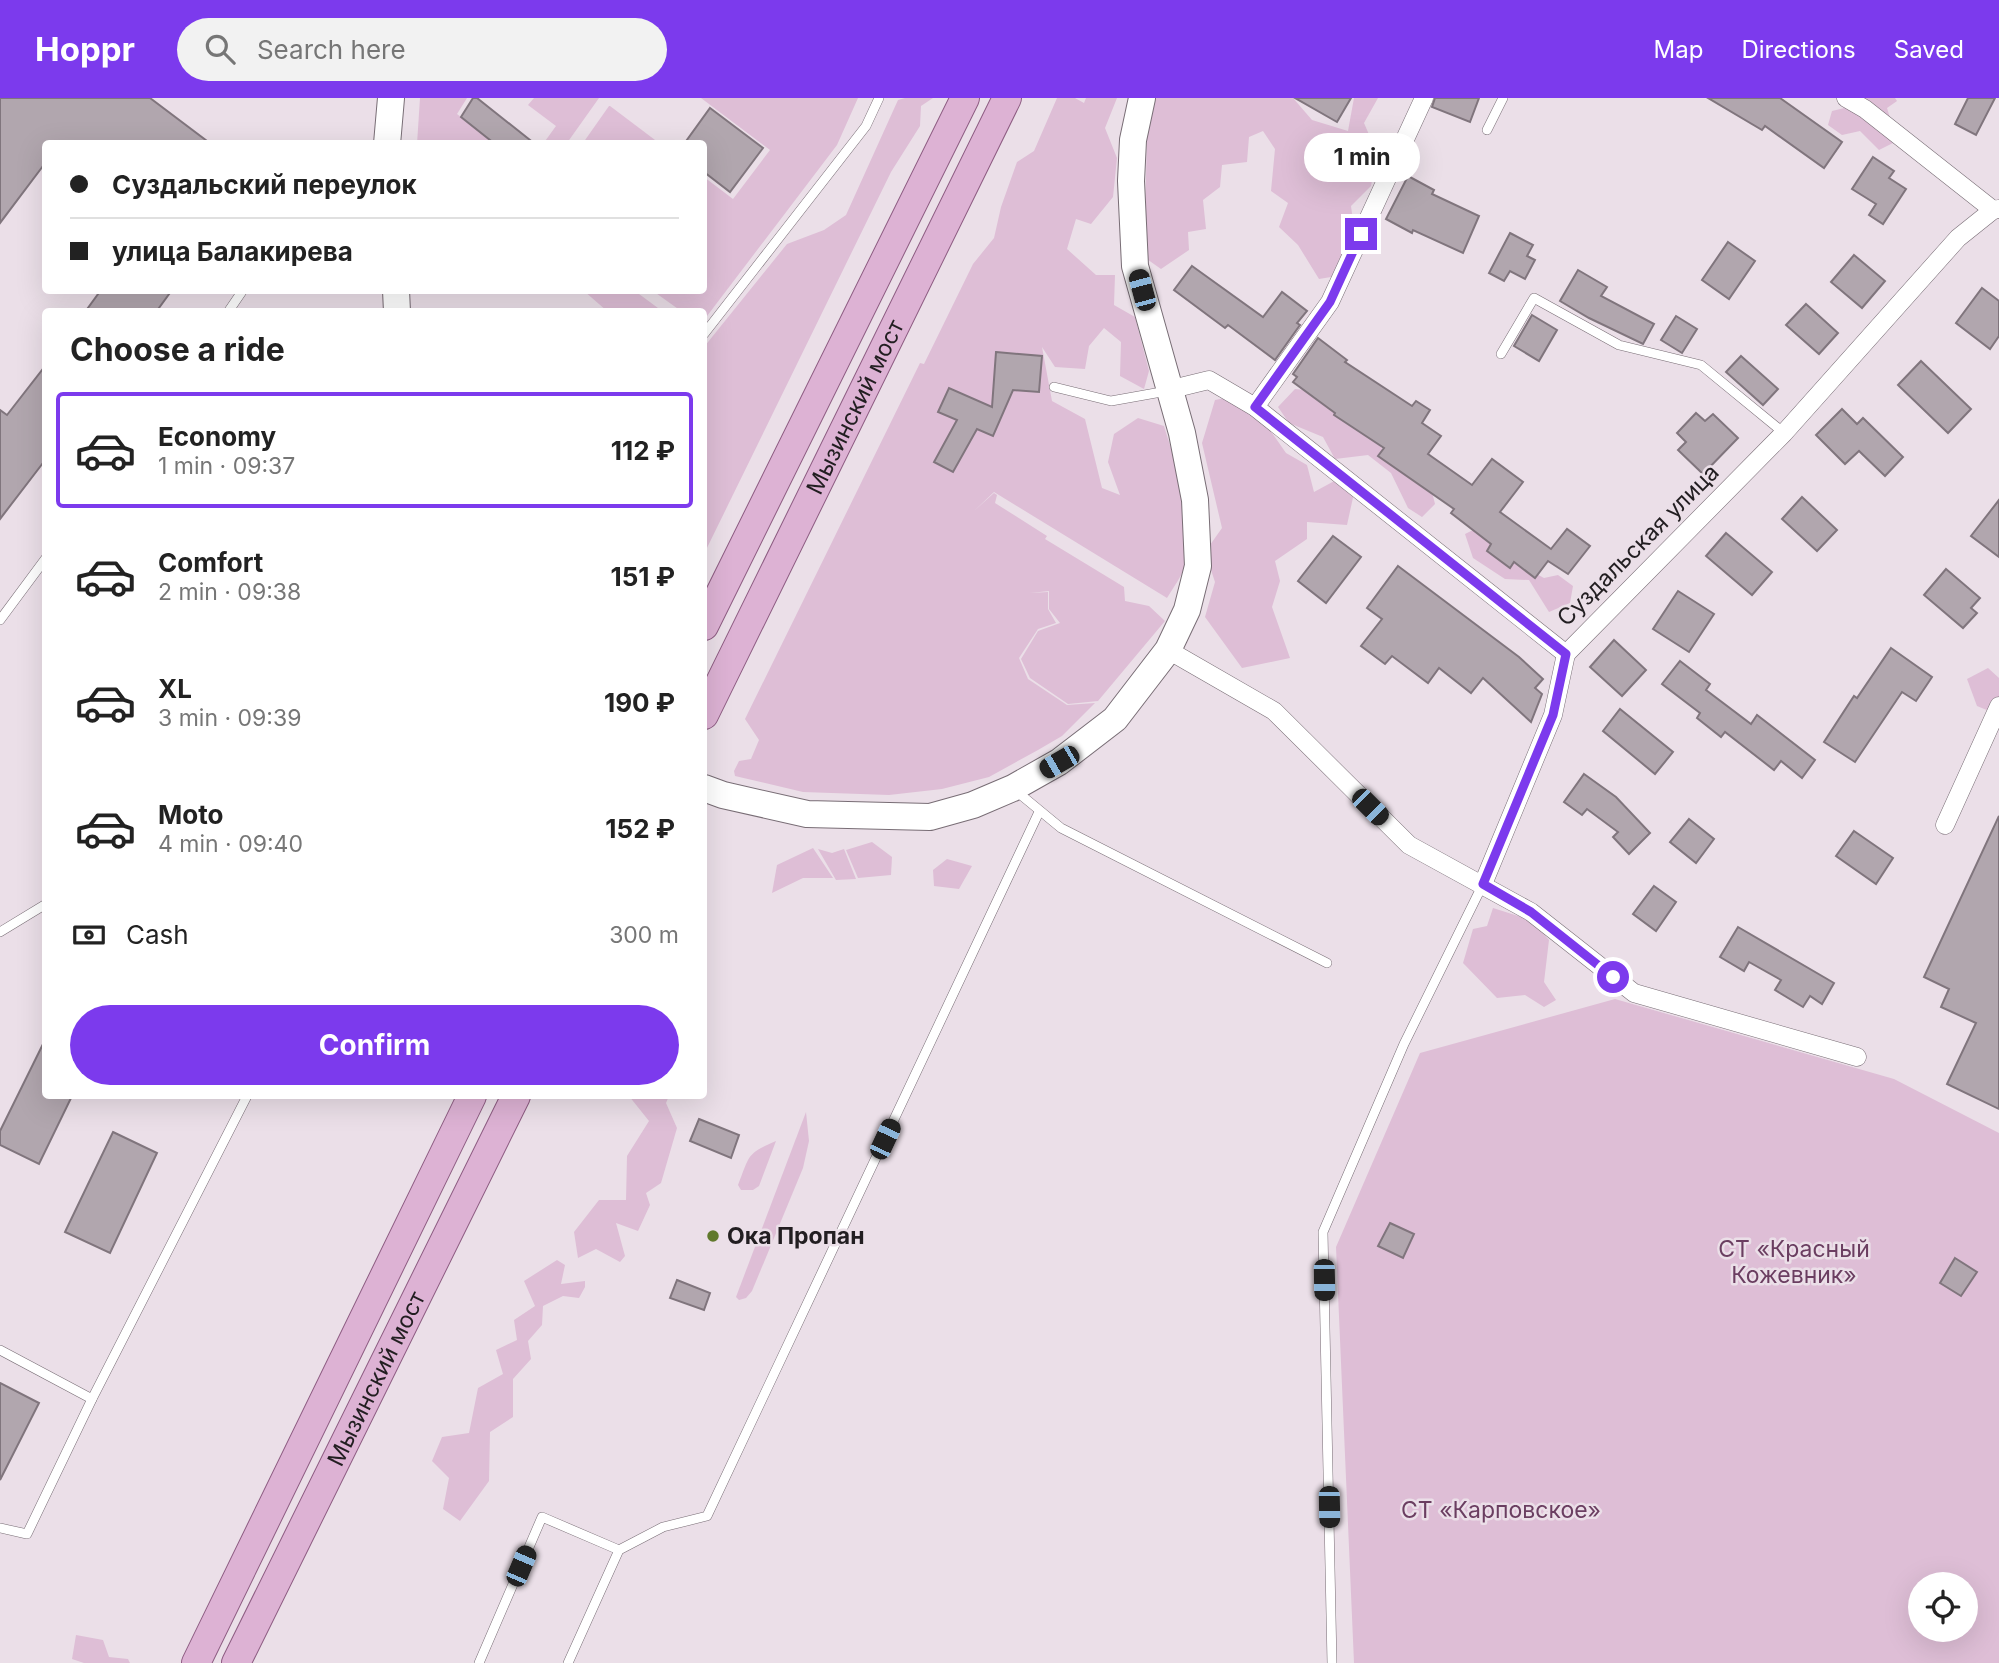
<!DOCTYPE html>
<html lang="en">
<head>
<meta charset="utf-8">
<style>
	:root { --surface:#fff; --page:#f2f2f2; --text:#222; --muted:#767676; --line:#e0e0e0; --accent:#7c3aed }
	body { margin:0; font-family:Inter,sans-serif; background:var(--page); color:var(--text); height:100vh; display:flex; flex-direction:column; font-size:26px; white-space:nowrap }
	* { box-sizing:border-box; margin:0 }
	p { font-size:23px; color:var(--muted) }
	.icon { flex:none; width:38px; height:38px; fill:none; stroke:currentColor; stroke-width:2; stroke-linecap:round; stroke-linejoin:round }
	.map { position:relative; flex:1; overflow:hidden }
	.details { position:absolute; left:42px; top:210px; width:665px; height:791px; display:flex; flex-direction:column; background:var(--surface); border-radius:7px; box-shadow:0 7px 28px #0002 }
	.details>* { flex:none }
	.banner { position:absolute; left:42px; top:42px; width:665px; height:154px; border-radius:7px; box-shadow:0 7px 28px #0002; display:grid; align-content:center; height:154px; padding:0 28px; background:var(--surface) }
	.buttons { position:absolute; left:1908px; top:1474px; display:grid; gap:14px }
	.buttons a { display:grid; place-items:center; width:70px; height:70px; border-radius:50%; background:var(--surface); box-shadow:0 7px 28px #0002; font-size:35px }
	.end { position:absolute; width:32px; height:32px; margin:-16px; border:9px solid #7c3aed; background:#fff; box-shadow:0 0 0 4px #fff }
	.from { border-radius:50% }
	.bubble { position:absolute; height:49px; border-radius:24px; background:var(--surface); box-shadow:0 7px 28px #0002; font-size:23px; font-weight:700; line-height:49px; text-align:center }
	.car { position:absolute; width:21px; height:42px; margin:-21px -10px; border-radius:9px; box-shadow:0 0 5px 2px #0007; background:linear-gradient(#222 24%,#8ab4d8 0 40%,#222 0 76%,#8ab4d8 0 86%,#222 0) }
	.banner b { display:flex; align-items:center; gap:24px; height:66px; font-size:26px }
	.banner b+b { border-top:2px solid var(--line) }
	.banner i { width:18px; height:18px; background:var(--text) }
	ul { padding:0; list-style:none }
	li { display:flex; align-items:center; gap:21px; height:116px; margin:0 14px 10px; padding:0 14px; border:4px solid transparent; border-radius:7px }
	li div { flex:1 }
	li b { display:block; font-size:26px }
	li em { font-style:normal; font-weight:700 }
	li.active { border-color:var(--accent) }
	li>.icon { width:63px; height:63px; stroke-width:1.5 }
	h2 { padding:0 28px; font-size:32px; line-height:84px }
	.pay { display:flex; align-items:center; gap:18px; height:77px; padding:0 28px; font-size:26px }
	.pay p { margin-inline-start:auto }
	.action { display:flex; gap:14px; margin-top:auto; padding:14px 28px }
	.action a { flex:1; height:80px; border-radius:42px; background:var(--accent); color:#fff; font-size:28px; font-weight:700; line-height:80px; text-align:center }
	header { display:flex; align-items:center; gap:42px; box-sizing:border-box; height:98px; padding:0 35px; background:var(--accent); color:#fff }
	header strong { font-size:33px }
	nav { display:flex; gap:38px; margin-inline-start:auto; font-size:24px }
	.search { width:490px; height:63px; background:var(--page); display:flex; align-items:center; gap:18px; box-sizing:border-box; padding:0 24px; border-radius:38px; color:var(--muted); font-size:26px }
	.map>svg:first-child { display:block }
</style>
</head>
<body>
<header>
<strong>Hoppr</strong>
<div class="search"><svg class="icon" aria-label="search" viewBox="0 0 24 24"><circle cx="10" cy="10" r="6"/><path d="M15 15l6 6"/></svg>Search here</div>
<nav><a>Map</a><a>Directions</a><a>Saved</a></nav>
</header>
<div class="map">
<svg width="1999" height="1565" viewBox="0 0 1999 1565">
	<rect width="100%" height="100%" fill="#ebdfe8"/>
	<g fill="#debed6" fill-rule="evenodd">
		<path d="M 420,0 L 467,0 L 457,16 L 495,45 L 417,46 Z"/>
		<path d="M 534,0 L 599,0 L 567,45 L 543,46 L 556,28 L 528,7 Z"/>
		<path d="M 701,0 L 858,0 L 837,47 L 704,222 L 704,214 L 681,213 L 653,193 L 704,192 L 704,79 L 733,101 L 770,52 Z"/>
		<path d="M 905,0 L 933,0 L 921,8 L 920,28 L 891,74 L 704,456 L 704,249 L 787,146 L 824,132 L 846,117 L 898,2 Z"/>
		<path d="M 1057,0 L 1075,0 L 1084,5 L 1086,0 L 1117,0 L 1105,30 L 1117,60 L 1113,99 L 1091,126 L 1076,121 L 1067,151 L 1096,177 L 1115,177 L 1114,207 L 1135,219 L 1149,273 L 1144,291 L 1120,278 L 1121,244 L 1104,230 L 1089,248 L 1085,271 L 1055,269 L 1042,249 L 1052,303 L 1085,321 L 1102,390 L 1120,397 L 1108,364 L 1114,336 L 1138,320 L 1164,328 C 1177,371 1197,421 1185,467 C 1182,478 1173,490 1167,500 L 994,394 L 974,413 L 994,395 L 997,397 L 995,405 L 1047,438 L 1045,441 L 1124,489 L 1125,503 L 1149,508 L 1165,523 L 1098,603 L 1068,606 L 1030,580 L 1021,561 L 1038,533 L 1060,525 L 1049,511 L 1049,493 L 1030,495 L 1048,494 L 1048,511 L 1056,525 L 1038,531 L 1019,560 L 1028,581 L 1067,607 L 1095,605 L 1062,638 L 1038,652 L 989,679 L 942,691 L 889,697 L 803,694 L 735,678 L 734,673 L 739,663 L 751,661 L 759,642 L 745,621 L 920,265 L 924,266 L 973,166 L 994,140 L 1001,109 L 1017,64 L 1034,53 Z"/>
		<path d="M 1156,0 L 1293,0 L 1312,22 L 1348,33 L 1354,0 L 1378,0 L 1364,25 L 1377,55 L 1371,88 L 1351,108 L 1356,144 L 1337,178 L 1319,181 L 1298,147 L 1279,129 L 1288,105 L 1271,93 L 1275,51 L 1263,33 L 1249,39 L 1247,64 L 1222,67 L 1220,89 L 1203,102 L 1206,131 L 1188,134 L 1189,152 L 1161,171 L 1144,159 L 1147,40 Z"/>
		<path d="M 1857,0 L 1895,0 L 1897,3 L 1887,10 L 1897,43 L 1879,52 L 1860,33 L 1842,37 L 1828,27 L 1832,13 L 1861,6 Z"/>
		<path d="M 609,8 L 610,8 L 659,45 L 583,45 Z"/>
		<path d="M 584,193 L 635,193 L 662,213 L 607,213 Z"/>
		<path d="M 1295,291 L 1326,294 L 1372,334 L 1388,361 L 1425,366 L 1435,406 L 1422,419 L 1408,410 L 1391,375 L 1368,357 L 1335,361 L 1323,339 L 1289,325 L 1278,309 Z"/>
		<path d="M 1245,296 L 1286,355 L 1307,367 L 1314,394 L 1338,381 L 1354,395 L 1347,427 L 1307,424 L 1307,441 L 1275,463 L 1280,483 L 1272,509 L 1290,560 L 1242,570 L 1205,519 L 1215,484 L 1205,454 L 1222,430 L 1202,345 L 1215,302 Z"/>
		<path d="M 1479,429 L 1529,472 L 1544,480 L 1558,477 L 1573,488 L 1570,505 L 1549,514 L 1529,482 L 1505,481 L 1473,460 L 1465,436 Z"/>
		<path d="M 1988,570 L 1999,580 L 1999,617 L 1977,608 L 1967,581 Z"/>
		<path d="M 872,744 L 892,759 L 891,777 L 858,780 L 846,752 Z"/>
		<path d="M 813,750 L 833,780 L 803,780 L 772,795 L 777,767 Z"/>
		<path d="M 818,751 L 832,755 L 844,751 L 856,781 L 836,782 Z"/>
		<path d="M 947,761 L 972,768 L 959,791 L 934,788 L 933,772 Z"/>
		<path d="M 1493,810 L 1531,822 L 1549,842 L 1544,884 L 1556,902 L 1544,909 L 1525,897 L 1497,900 L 1463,865 L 1473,831 L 1487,828 Z"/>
		<path d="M 1615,901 L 1894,981 L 1999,1035 L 1999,1565 L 1354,1565 L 1336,1149 L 1420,955 ZM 1920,1486 L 1965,1486 L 1965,1531 L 1920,1531 Z"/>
		<path d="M 629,998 L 669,998 L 666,1005 L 677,1030 L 661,1085 L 646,1095 L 650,1107 L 638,1133 L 616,1125 L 625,1158 L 620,1164 L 596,1151 L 578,1160 L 574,1134 L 599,1102 L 626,1102 L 627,1058 L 649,1023 Z"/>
		<path d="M 806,1014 L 809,1043 L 803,1070 L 752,1193 L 746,1200 L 739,1202 L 736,1199 Z"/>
		<path d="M 776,1043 L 759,1088 L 753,1092 L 741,1092 L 738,1087 C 750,1057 746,1056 776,1043 Z"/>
		<path d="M 557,1162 L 565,1167 L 561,1186 L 585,1183 L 585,1189 L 579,1200 L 563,1198 L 543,1208 L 542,1227 L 528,1243 L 531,1261 L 513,1281 L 513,1319 L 490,1334 L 489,1383 L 460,1423 L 443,1411 L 449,1380 L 432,1363 L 442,1339 L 469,1335 L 478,1290 L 503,1276 L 496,1252 L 517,1242 L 514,1222 L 535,1208 L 524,1183 Z"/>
		<path d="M 76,1537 L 103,1542 L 109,1559 L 128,1561 L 130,1565 L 84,1565 L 72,1561 Z"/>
	</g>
	<g fill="#b1a6ae" stroke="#80757d" stroke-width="2">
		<path d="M 0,0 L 150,0 L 211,46 L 46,46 L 46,64 L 0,125 Z"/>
		<path d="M 473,0 L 477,0 L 535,46 L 495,46 L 461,19 Z"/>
		<path d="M 1295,0 L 1351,0 L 1337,24 Z"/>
		<path d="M 1435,0 L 1479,0 L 1470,24 L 1432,9 Z"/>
		<path d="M 1708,0 L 1780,0 L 1842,44 L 1824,70 L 1765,28 L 1762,32 Z"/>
		<path d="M 1968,0 L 1995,0 L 1976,37 L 1955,26 Z"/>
		<path d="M 710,10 L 763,50 L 730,94 L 704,74 L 704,46 L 684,46 Z"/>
		<path d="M 1873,59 L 1894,73 L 1889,80 L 1906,91 L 1883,126 L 1869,117 L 1876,106 L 1852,91 Z"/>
		<path d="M 1408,78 L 1434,92 L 1432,96 L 1479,118 L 1463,155 L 1413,132 L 1412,135 L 1386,121 Z"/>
		<path d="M 1510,135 L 1533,147 L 1527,158 L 1535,162 L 1525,181 L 1510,173 L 1504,183 L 1489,175 Z"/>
		<path d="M 1728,144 L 1755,163 L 1729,201 L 1702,182 Z"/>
		<path d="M 1854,157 L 1885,183 L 1862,210 L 1831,184 Z"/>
		<path d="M 1192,168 L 1263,219 L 1282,194 L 1307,213 L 1297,225 L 1300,227 L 1275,262 L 1228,227 L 1225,230 L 1174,192 Z"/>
		<path d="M 1578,172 L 1607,189 L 1601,198 L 1654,226 L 1643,246 L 1589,220 L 1560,203 Z"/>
		<path d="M 1982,190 L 1999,203 L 1999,238 L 1990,251 L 1956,225 Z"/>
		<path d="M 101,192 L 172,192 L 156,214 L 85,214 Z"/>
		<path d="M 1806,206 L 1838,235 L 1819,256 L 1786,227 Z"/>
		<path d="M 1532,217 L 1557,232 L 1539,263 L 1514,248 Z"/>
		<path d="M 1676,218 L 1697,231 L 1682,255 L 1661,242 Z"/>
		<path d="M 1318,240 L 1347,262 L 1345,264 L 1412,308 L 1416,303 L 1430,312 L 1422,325 L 1441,338 L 1428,356 L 1472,387 L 1492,361 L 1523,384 L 1500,414 L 1551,451 L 1567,431 L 1590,448 L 1568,476 L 1548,463 L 1535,480 L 1514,464 L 1510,470 L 1487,453 L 1491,446 L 1451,415 L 1454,411 L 1378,358 L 1384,350 L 1334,317 L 1335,315 L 1293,284 L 1297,279 L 1293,276 Z"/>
		<path d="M 996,254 L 1042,258 L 1039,294 L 1013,292 L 993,338 L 977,331 L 953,374 L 934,364 L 957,322 L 938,314 L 949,290 L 992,309 Z"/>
		<path d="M 1741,258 L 1778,291 L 1763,307 L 1726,274 Z"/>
		<path d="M 1921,263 L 1971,311 L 1948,335 L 1898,287 Z"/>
		<path d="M 46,267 L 46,361 L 0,421 L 0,312 L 7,317 Z"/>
		<path d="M 1842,311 L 1857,326 L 1863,320 L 1903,359 L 1885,378 L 1859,353 L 1845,366 L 1816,337 Z"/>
		<path d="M 1696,315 L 1705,323 L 1713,316 L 1738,340 L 1703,376 L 1678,352 L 1686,344 L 1677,335 Z"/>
		<path d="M 1802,399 L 1837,432 L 1817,453 L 1782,421 Z"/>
		<path d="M 1999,402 L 1999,459 L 1971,438 Z"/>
		<path d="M 1726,435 L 1772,474 L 1752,497 L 1706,458 Z"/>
		<path d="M 1333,438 L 1361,459 L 1326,505 L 1298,483 Z"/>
		<path d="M 1398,468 L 1519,559 L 1543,581 L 1535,590 L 1542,596 L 1531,624 L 1483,580 L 1471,595 L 1439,570 L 1428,585 L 1392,558 L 1385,566 L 1361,548 L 1382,521 L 1367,510 Z"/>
		<path d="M 1946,471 L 1980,500 L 1971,510 L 1977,515 L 1963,530 L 1924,497 Z"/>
		<path d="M 1678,493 L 1714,516 L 1689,554 L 1653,531 Z"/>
		<path d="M 1614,542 L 1646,572 L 1622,598 L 1590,569 Z"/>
		<path d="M 1891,550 L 1932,579 L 1916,603 L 1902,594 L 1855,664 L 1824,644 L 1854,598 L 1857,600 Z"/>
		<path d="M 1680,563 L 1710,586 L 1706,592 L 1751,626 L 1757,617 L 1815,662 L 1802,680 L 1781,663 L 1774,672 L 1725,634 L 1721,639 L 1697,620 L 1700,615 L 1662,586 Z"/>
		<path d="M 1620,611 L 1673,654 L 1655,676 L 1603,633 Z"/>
		<path d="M 1584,676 L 1616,699 L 1650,735 L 1629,756 L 1613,739 L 1618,734 L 1587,711 L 1582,717 L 1564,704 Z"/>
		<path d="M 1999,718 L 1999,1011 L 1947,986 L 1976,925 L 1941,909 L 1949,891 L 1924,879 Z"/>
		<path d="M 1689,721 L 1714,741 L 1696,765 L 1670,744 Z"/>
		<path d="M 1854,733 L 1893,760 L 1876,786 L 1836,758 Z"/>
		<path d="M 1654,788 L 1676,804 L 1656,833 L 1633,816 Z"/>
		<path d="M 1738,829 L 1834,885 L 1822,906 L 1810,898 L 1803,909 L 1775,892 L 1781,882 L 1749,864 L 1744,873 L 1720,859 Z"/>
		<path d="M 46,940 L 46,998 L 72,998 L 39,1066 L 0,1047 L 0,1033 Z"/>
		<path d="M 699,1021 L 739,1037 L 731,1060 L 690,1043 Z"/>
		<path d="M 113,1034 L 157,1055 L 110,1155 L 65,1134 Z"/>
		<path d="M 1390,1125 L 1414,1136 L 1403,1160 L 1378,1148 Z"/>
		<path d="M 1955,1160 L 1977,1174 L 1961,1198 L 1940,1185 Z"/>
		<path d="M 677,1182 L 710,1195 L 704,1212 L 670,1200 Z"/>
		<path d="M 0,1285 L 39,1305 L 0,1382 Z"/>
	</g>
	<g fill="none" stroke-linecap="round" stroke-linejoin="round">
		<defs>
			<g id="lane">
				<path d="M 1487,32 L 1503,0"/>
				<path d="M 228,214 L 243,192"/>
				<path d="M 704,236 L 866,28 L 879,0"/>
				<path d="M 1501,256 L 1534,200 L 1619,247 L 1701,267 L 1784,335"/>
				<path d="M 1054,289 L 1111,303 L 1167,293"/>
				<path d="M 0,522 L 46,460"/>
				<path d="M 1015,692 L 1061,730 L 1327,865"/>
				<path d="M 0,834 L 46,806"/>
				<path d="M 0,1252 L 92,1301"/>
				<path d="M 0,1430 L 27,1436 L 92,1301 L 247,998"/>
				<path d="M 479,1565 L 542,1419 L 619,1452"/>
				<path d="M 568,1565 L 619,1452 L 663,1429 L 707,1418 L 1039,714"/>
				<path d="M 1332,1565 L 1323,1134 L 1404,946 L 1483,786"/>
			</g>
			<g id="street">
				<path d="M 1846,0 L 1865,11 L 1993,112"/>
				<path d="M 1168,292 L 1209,282 L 1255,309 L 1566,556"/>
				<path d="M 1255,309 L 1330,204 L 1424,0"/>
				<path d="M 1168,552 L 1274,613 L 1409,747 L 1531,814 L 1634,895 L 1857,959"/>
				<path d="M 1566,556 L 1784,335 L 1958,140 L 1993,112 L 1999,111"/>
				<path d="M 1945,727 L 1999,608"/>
				<path d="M 1483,786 L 1553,617 L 1566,556"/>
			</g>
			<g id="secondary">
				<path d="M 387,46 L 391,0"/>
				<path d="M 396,192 L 397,214"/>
				<path d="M 704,690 L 723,697 L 807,716 L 930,719 L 973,707 L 1013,690 L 1059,664 L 1115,621 L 1168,552 L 1187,512 L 1198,468 L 1195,402 L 1182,335 L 1135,168 L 1131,83 L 1133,42 L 1142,0"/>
			</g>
			<g id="primary">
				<path d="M 704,528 L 965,0"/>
				<path id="s1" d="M 704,617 L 1007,0"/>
				<path d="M 196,1565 L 472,998"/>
				<path id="s2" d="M 236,1565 L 516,998"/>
			</g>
		</defs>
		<use href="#lane" stroke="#786d75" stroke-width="10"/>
		<use href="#street" stroke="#786d75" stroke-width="19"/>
		<use href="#secondary" stroke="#786d75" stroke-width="28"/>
		<use href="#primary" stroke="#8d5c82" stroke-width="30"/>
		<use href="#lane" stroke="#fff" stroke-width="9"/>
		<use href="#street" stroke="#fff" stroke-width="18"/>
		<use href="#secondary" stroke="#fff" stroke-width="26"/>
		<use href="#primary" stroke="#ddb2d4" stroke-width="28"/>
	</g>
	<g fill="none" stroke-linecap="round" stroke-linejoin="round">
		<path stroke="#7c3aed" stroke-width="9" d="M 1361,136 L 1330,204 L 1255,309 L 1566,556 L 1553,617 L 1483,786 L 1531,814 L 1613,879"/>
	</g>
	<circle fill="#60792c" stroke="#ebdfe8" stroke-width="2.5" cx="713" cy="1138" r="7"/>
	<g text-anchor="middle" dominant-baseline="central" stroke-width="5" stroke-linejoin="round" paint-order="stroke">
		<g font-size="23" fill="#221e21" stroke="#ebdfe8">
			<text stroke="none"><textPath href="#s1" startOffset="343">Мызинский мост</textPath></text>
			<text transform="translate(1638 447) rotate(-45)">Суздальская улица</text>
			<text stroke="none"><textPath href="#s2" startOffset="317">Мызинский мост</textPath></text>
		</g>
		<g font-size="23" font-weight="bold" fill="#221e21" stroke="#ebdfe8" text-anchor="start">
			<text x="727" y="1138">Ока Пропан</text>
		</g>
		<g font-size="23" fill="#6b3e61" stroke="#ebdfe8">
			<text x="1794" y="1151">СТ «Красный<tspan x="1794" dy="26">Кожевник»</tspan></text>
			<text x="1501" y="1412">СТ «Карповское»</text>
		</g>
	</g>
</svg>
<div class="buttons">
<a><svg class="icon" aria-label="locate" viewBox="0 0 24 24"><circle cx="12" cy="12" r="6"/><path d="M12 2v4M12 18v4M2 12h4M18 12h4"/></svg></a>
</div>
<i class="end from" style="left:1613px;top:879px"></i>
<i class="end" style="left:1361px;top:136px"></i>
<div class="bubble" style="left:1304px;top:35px;width:116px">1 min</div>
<i class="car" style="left:1142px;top:192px;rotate:345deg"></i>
<i class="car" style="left:1059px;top:664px;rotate:240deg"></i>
<i class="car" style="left:1370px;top:709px;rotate:135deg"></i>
<i class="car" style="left:885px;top:1041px;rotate:25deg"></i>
<i class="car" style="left:1324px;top:1182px;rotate:179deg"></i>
<i class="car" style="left:1329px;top:1409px;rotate:179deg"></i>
<i class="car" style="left:521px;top:1468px;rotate:23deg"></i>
<div class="banner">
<b><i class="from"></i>Суздальский переулок</b>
<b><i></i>улица Балакирева</b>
</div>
<section class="details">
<h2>Choose a ride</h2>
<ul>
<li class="active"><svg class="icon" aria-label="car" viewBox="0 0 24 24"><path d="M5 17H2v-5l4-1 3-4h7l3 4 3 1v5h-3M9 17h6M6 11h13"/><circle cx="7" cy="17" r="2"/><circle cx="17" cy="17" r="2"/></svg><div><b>Economy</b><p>1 min · 09:37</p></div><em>112 ₽</em></li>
<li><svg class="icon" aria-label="car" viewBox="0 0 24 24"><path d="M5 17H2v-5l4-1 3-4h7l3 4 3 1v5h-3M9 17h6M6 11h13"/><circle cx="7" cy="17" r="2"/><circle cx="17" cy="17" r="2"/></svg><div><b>Comfort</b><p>2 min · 09:38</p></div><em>151 ₽</em></li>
<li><svg class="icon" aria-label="car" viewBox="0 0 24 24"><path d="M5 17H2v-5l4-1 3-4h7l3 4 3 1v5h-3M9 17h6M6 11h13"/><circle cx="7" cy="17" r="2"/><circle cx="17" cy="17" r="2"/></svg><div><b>XL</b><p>3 min · 09:39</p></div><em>190 ₽</em></li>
<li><svg class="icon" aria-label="car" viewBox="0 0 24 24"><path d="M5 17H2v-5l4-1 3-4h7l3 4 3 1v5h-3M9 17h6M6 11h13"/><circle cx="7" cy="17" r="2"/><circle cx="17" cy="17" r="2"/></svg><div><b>Moto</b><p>4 min · 09:40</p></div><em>152 ₽</em></li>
</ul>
<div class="pay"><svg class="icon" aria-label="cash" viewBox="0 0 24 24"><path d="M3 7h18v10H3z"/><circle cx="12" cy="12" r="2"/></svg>Cash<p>300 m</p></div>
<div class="action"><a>Confirm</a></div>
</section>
</div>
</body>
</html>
